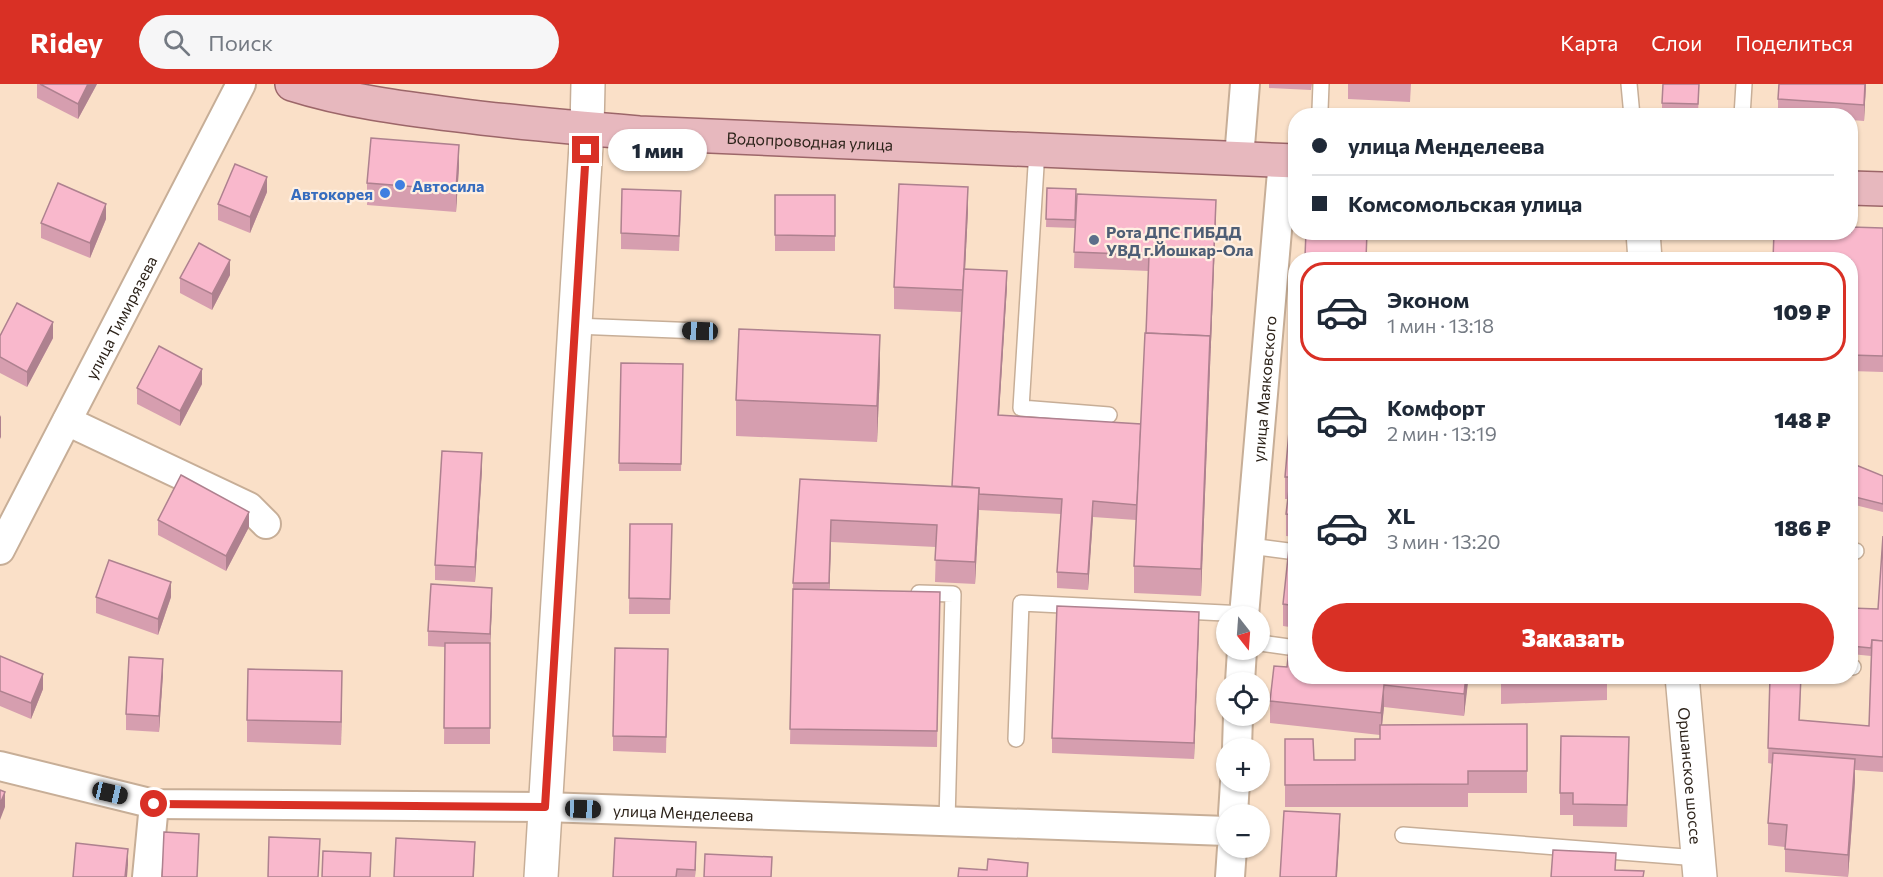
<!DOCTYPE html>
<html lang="ru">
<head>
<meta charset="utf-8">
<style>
	:root { --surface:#fff; --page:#f6f6f7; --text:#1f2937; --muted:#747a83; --line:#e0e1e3; --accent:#d93025 }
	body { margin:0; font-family:Commissioner,sans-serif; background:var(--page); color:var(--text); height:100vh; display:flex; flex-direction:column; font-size:22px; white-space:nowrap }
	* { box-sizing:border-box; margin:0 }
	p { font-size:20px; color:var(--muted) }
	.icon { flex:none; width:33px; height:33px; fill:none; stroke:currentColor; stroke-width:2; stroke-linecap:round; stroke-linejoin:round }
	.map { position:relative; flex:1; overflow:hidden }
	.side { position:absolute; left:1288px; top:168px; width:570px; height:432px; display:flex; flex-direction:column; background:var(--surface); border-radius:24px; box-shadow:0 2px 4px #0004 }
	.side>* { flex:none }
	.banner { position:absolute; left:1288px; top:24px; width:570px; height:132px; border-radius:24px; box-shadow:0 2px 4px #0004; display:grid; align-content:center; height:132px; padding:0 24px; background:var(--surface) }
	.needle { width:39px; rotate:163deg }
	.fabs { position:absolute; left:1216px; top:522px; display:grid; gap:12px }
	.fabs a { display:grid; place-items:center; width:54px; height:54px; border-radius:50%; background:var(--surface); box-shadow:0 2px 4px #0004; font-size:30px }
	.end { position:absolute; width:27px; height:27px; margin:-14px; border:8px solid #d93025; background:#fff; box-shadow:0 0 0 3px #fff }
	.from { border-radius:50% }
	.bubble { position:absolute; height:42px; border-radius:21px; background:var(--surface); box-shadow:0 2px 4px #0004; font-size:20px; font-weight:800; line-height:42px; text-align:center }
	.car { position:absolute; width:18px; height:36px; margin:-18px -9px; border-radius:8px; box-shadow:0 0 4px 2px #0007; background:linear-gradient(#222 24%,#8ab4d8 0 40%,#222 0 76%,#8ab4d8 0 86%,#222 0) }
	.banner b { display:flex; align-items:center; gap:21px; height:57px; font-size:22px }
	.banner b+b { border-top:2px solid var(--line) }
	.banner i { width:15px; height:15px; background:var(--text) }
	ul { padding:10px 0 0; list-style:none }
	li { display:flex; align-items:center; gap:18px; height:99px; margin:0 12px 9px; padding:0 12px; border:3px solid transparent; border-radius:24px }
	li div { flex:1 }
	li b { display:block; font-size:22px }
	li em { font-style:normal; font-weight:800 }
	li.current { border-color:var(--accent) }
	li>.icon { width:54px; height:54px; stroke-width:1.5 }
	.action { display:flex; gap:12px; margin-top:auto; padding:12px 24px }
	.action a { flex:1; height:69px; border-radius:36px; background:var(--accent); color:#fff; font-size:24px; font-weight:800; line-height:69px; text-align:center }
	header { display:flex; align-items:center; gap:36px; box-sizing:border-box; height:84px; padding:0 30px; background:var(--accent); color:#fff }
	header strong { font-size:28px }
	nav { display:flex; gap:33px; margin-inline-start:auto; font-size:21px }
	.search { width:420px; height:54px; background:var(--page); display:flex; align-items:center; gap:15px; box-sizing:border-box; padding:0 21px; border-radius:33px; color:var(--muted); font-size:22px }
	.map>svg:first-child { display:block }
</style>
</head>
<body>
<header>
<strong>Ridey</strong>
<div class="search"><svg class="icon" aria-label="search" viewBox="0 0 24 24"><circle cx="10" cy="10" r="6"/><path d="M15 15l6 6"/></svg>Поиск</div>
<nav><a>Карта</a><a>Слои</a><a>Поделиться</a></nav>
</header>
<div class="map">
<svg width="1883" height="793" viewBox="0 0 1883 793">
	<rect width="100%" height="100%" fill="#fae0c8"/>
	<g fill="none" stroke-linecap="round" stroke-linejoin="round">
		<defs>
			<g id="service">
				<path d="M 1629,0 L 1632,32"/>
				<path d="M 1320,26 L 1321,0"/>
				<path d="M 1742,32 L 1744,0"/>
				<path d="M 1037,66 L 1021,324 L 1109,331"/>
				<path d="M 575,242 L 700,247"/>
				<path d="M 1250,462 L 1296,468"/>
				<path d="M 1851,466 L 1856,467"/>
				<path d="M 919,509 L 953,510 L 947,737"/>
				<path d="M 1260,559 L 1296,564"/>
				<path d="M 1851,583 L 1853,583"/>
				<path d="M 1016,655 L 1021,519 L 1245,530"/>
				<path d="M 1403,751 L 1698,774"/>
			</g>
			<g id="minor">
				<path d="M 1239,74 L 1245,0"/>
				<path d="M 67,337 L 249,423 L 266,440"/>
				<path id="s1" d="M 0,466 L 241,0"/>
				<path id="s2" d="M 1244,532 L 1283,76"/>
				<path d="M 1240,598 L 1242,566"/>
				<path d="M 1237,664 L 1238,632"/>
				<path id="s3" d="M 0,682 L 154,720 L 545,723 L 1227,747"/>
				<path d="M 1233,730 L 1235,698"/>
				<path d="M 147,793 L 154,720"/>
				<path d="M 1230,793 L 1232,764"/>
			</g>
			<g id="tertiary">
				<path d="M 1643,148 L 1645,176"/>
				<path id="s4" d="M 1682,592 L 1700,793"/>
			</g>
			<path id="secondary" d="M 541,793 L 587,45 L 588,0"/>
			<g id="primary">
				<path id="s5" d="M 292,0 C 346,17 401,24 457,31 C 518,39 578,44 639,49 L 1296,77"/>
				<path d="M 1851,104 L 1883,105"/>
			</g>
		</defs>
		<use href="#service" stroke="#c7ae97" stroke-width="18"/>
		<use href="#minor" stroke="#c7ae97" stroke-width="32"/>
		<use href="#tertiary" stroke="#c7ae97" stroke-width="36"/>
		<use href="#secondary" stroke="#c7ae97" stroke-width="36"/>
		<use href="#primary" stroke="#9c6669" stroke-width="36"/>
		<use href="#service" stroke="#fff" stroke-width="15"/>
		<use href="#minor" stroke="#fff" stroke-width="28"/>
		<use href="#tertiary" stroke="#fff" stroke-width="33"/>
		<use href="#secondary" stroke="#fff" stroke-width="33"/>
		<use href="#primary" stroke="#e7b8be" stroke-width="33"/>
	</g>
	<g fill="#d69eaf">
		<path d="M 37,0 L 97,0 L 78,35 L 37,14 Z"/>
		<path d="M 1269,0 L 1312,0 L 1311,6 L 1269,4 Z"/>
		<path d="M 1348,0 L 1411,0 L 1410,18 L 1348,15 Z"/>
		<path d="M 1699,0 L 1698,32 L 1662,32 L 1662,19 Z"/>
		<path d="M 1866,0 L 1864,37 L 1851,36 L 1851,32 L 1778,31 L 1778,15 Z"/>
		<path d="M 459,83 L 456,128 L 367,121 L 367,99 Z"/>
		<path d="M 1047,104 L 1076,125 L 1216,131 L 1201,512 L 1134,509 L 1134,482 L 1136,436 L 1093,433 L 1088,506 L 1057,504 L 1057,488 L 1061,430 L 979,426 L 975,500 L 935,498 L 936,463 L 831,458 L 829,506 L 940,508 L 937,663 L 790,660 L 793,499 L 800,395 L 952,402 L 962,228 L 894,225 L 894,203 L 968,126 L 965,185 L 1007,202 L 999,331 L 1141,340 L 1149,187 L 1074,184 L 1075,144 L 1046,143 Z"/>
		<path d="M 267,108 L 250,149 L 218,136 L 218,120 Z"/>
		<rect x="775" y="111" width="60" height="56"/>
		<path d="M 681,123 L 679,167 L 621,165 L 621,149 Z"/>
		<path d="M 106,135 L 90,174 L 41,154 L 41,139 Z"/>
		<path d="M 1883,144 L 1883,288 L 1851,287 L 1851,176 Z"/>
		<path d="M 1306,148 L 1367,176 L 1305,176 Z"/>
		<path d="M 230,191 L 212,226 L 180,209 L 180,194 Z"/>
		<path d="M 0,252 L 53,254 L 27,303 L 0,289 Z"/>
		<path d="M 621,279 L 683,280 L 681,387 L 619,387 Z"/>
		<path d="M 880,287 L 877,358 L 736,352 L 736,316 Z"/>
		<path d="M 1296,290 L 1296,453 L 1286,452 L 1286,430 L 1288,415 L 1285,415 L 1285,393 Z"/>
		<path d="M 202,300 L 180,342 L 137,320 L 137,304 Z"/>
		<path d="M 1851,379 L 1883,392 L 1883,428 L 1851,420 Z"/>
		<path d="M 482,385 L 475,498 L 435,496 L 435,481 Z"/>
		<path d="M 158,436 L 249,443 L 226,487 L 158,451 Z"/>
		<path d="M 630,440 L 672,440 L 670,530 L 629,530 Z"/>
		<path d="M 1883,452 L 1883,688 L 1855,686 L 1855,697 L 1848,793 L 1785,788 L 1785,763 L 1768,761 L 1768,739 L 1773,680 L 1768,679 L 1770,592 L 1801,592 L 1800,636 L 1869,642 L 1871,572 L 1851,570 L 1851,524 L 1878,525 Z"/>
		<path d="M 1296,465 L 1296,544 L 1283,542 L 1283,520 Z"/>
		<path d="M 96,513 L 171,513 L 158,551 L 96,529 Z"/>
		<path d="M 492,520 L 490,563 L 490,660 L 444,660 L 445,563 L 428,562 L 428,547 Z"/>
		<path d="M 1199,543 L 1194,675 L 1052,669 L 1052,654 Z"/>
		<path d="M 0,572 L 43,605 L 31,635 L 0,622 Z"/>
		<path d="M 668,581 L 666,669 L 613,667 L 613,652 Z"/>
		<path d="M 1287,583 L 1468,592 L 1464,632 L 1384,623 L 1382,641 L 1527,640 L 1527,709 L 1468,709 L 1468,723 L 1285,723 L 1285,655 L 1314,676 L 1355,676 L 1380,655 L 1380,651 L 1270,639 L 1270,617 Z"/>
		<path d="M 163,590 L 159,648 L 126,646 L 126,630 Z"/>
		<path d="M 1484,592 L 1607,592 L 1607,616 L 1501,620 L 1501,597 L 1484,598 Z"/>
		<path d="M 342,609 L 341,661 L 247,658 L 247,636 Z"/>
		<path d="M 1629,676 L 1627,743 L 1573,742 L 1573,731 L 1560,731 L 1560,709 Z"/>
		<path d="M 696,780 L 695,793 L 613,793 Z"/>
	</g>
	<g fill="#ae818f">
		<path d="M 88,0 L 97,0 L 78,35 L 78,20 Z"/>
		<path d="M 1865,0 L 1866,0 L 1864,37 L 1864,21 Z"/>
		<path d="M 459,61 L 459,83 L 456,128 L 456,106 Z"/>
		<path d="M 267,93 L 267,108 L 250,149 L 250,133 Z"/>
		<path d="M 968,103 L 968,126 L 963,228 L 963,206 Z"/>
		<path d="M 1216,116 L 1216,131 L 1201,512 L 1201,485 Z"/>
		<path d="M 106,120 L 106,135 L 90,174 L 90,159 Z"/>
		<path d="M 230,176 L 230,191 L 212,226 L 212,210 Z"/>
		<path d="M 1007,187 L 1007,202 L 998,346 L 998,331 Z"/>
		<path d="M 53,238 L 53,254 L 27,303 L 27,288 Z"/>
		<path d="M 880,251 L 880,287 L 877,358 L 877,322 Z"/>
		<path d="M 202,285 L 202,300 L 180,342 L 180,327 Z"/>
		<path d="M 1,331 L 1,353 L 0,355 L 0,333 Z"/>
		<path d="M 482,369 L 482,385 L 475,498 L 475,483 Z"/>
		<path d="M 979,404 L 979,426 L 975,500 L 975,478 Z"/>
		<path d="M 1093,417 L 1093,433 L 1088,506 L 1088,490 Z"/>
		<path d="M 249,428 L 249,443 L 226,487 L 226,472 Z"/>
		<path d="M 831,436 L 831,458 L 829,521 L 829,499 Z"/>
		<path d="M 171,498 L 171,513 L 158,551 L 158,535 Z"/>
		<path d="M 492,504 L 492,520 L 490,565 L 490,550 Z"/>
		<path d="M 1199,528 L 1199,543 L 1194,675 L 1194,659 Z"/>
		<path d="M 163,575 L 163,590 L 159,648 L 159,632 Z"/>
		<path d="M 342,587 L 342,609 L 341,661 L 341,638 Z"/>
		<path d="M 43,590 L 43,605 L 31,635 L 31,619 Z"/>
		<path d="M 1466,592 L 1468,592 L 1468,599 L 1464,632 L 1464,610 Z"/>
		<path d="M 1384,601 L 1384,623 L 1381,651 L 1381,629 Z"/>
		<path d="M 1855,675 L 1855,697 L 1848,793 L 1848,771 Z"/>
		<path d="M 5,708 L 5,723 L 0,736 L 0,720 Z"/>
		<path d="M 1340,730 L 1340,746 L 1337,793 L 1336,793 Z"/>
		<path d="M 475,758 L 474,793 L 473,793 Z"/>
		<path d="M 696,758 L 696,780 L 695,793 Z"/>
		<path d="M 128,765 L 128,781 L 127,793 L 125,793 Z"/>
	</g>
	<g fill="#f9b8cc" stroke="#ae818f" stroke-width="1.5">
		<path d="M 40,0 L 88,0 L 78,20 Z"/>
		<path d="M 1663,0 L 1699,0 L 1698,20 L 1662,19 Z"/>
		<path d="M 1779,0 L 1865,0 L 1864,21 L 1778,15 Z"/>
		<path d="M 371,54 L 459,61 L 456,106 L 367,99 Z"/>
		<path d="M 235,80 L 267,93 L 250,133 L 218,120 Z"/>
		<path d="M 58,99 L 106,120 L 90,159 L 41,139 Z"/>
		<path d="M 899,100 L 968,103 L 963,206 L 894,203 Z"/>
		<path d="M 1047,104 L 1076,105 L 1075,136 L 1046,135 Z"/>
		<path d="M 622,105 L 681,107 L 679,152 L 621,149 Z"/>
		<path d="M 1077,110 L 1216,116 L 1210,264 L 1210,252 L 1146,249 L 1149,171 L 1074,168 Z"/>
		<path d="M 775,111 L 835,111 L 835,152 L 775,151 Z"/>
		<path d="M 1851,143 L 1883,144 L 1883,272 L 1851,271 L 1851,176 L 1773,176 L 1774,148 L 1851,148 Z"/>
		<path d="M 1306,148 L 1367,148 L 1366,175 L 1305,172 Z"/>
		<path d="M 199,159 L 230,176 L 212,210 L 180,194 Z"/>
		<path d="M 964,185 L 1007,187 L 998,331 L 1141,340 L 1137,421 L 1093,417 L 1088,490 L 1057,488 L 1062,415 L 979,410 L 979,404 L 952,402 Z"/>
		<path d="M 17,219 L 53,238 L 27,288 L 0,273 L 0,252 Z"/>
		<path d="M 739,245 L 880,251 L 877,322 L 736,316 Z"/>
		<path d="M 1145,249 L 1210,252 L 1201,485 L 1134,482 Z"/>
		<path d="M 159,262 L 202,285 L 180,327 L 137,304 Z"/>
		<path d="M 621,279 L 683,280 L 681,380 L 619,379 Z"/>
		<path d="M 1294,290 L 1296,290 L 1296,393 L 1285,393 Z"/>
		<path d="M 442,367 L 482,369 L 475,483 L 435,481 Z"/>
		<path d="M 1851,379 L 1883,392 L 1883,420 L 1851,412 Z"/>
		<path d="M 181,391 L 249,428 L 226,472 L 158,436 Z"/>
		<path d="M 800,395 L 979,404 L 975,478 L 935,476 L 937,441 L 831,436 L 829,499 L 793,499 Z"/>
		<path d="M 1290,397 L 1296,397 L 1296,431 L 1286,430 Z"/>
		<path d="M 630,440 L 672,440 L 670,515 L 629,514 Z"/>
		<path d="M 1883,452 L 1883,557 L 1872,556 L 1871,564 L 1851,562 L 1851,524 L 1878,525 Z"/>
		<path d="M 1289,464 L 1296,465 L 1296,522 L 1283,520 Z"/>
		<path d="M 109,476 L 171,498 L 158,535 L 96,513 Z"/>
		<path d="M 431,500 L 492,504 L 490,550 L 428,547 Z"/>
		<path d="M 793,505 L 940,508 L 937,647 L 790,645 Z"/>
		<path d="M 1057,522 L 1199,528 L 1194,659 L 1052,654 Z"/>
		<path d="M 1872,556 L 1883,557 L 1883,673 L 1768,664 L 1770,592 L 1801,592 L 1799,636 L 1869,642 Z"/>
		<path d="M 1290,557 L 1296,558 L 1296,592 L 1466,592 L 1464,610 L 1384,601 L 1381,629 L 1270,617 L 1274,582 L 1287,583 Z"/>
		<path d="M 445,559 L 490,559 L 490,644 L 444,644 Z"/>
		<path d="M 615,564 L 668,565 L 666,653 L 613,652 Z"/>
		<path d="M 0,572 L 43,590 L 31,619 L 0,607 Z"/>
		<path d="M 129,573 L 163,575 L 159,632 L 126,630 Z"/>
		<path d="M 248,585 L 342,587 L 341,638 L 247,636 Z"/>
		<path d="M 1501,592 L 1607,592 L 1607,594 L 1501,597 Z"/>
		<path d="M 1527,640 L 1527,687 L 1468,687 L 1468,700 L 1285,701 L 1285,655 L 1313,655 L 1314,676 L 1355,676 L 1355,655 L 1380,655 L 1380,641 Z"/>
		<path d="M 1561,652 L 1629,653 L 1627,721 L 1573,720 L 1573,709 L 1560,709 Z"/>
		<path d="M 1773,669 L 1855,675 L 1848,771 L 1785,765 L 1787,741 L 1768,739 Z"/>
		<path d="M 0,706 L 5,708 L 0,720 Z"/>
		<path d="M 1284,727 L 1340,730 L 1336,793 L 1280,793 Z"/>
		<path d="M 164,748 L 199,750 L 197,793 L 162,793 Z"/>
		<path d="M 269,753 L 320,755 L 318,793 L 268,793 Z"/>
		<path d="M 396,754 L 475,758 L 473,793 L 394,793 Z"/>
		<path d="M 615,754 L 696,758 L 695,786 L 677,785 L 676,793 L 613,793 Z"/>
		<path d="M 76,759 L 128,765 L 125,793 L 73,793 Z"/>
		<path d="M 1553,766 L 1616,769 L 1615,786 L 1644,787 L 1643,793 L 1551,793 Z"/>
		<path d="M 323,767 L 371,769 L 370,793 L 322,793 Z"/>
		<path d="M 705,770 L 772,773 L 771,793 L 704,793 Z"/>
		<path d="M 988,775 L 1028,779 L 1027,793 L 958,793 L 959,784 L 987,786 Z"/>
	</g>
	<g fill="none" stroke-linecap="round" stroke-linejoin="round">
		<path stroke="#d93025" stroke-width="8" d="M 154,720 L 545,723 L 586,66"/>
	</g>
	<g fill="#3f7fe0" stroke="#ffefe1" stroke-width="2">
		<circle cx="400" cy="101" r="6"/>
		<circle cx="385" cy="109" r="6"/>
	</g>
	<circle fill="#5c6f8a" stroke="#ffefe1" stroke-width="2" cx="1094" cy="156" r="6"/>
	<g text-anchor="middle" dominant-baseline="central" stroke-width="4.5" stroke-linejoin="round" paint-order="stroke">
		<g font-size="16" fill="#2e241b" stroke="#ffefe1">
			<text stroke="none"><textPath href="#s5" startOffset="522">Водопроводная улица</textPath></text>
			<text stroke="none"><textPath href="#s1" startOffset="262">улица Тимирязева</textPath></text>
			<text stroke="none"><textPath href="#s2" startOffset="228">улица Маяковского</textPath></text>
			<text stroke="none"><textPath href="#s4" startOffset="100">Оршанское шоссе</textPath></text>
			<text stroke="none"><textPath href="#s3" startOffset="688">улица Менделеева</textPath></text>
		</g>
		<g font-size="16" font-weight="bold" fill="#366cbe" stroke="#ffefe1" text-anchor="start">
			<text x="412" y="101">Автосила</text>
			<text x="373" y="109" text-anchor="end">Автокорея</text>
		</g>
		<g font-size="16" font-weight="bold" fill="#4e5e75" stroke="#ffefe1" text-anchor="start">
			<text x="1106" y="147">Рота ДПС ГИБДД<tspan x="1106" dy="18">УВД г.Йошкар-Ола</tspan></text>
		</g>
	</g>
</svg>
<div class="fabs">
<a><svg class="needle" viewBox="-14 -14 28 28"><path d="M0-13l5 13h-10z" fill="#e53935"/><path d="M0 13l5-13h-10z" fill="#747a83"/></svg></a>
<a><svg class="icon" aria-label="locate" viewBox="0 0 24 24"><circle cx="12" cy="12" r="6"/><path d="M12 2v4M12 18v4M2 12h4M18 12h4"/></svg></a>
<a>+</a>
<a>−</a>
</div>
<i class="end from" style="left:154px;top:720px"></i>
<i class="end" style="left:586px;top:66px"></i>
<div class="bubble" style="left:608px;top:45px;width:99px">1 мин</div>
<i class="car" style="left:700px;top:247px;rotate:272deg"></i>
<i class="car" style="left:110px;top:709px;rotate:103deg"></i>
<i class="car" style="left:583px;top:725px;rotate:92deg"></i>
<div class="banner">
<b><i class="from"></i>улица Менделеева</b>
<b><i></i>Комсомольская улица</b>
</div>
<section class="side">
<ul>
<li class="current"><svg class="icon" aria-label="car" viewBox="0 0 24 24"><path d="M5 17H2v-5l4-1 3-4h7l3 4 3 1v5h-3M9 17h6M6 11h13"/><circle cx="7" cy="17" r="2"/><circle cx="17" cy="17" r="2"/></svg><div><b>Эконом</b><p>1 мин · 13:18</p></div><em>109 ₽</em></li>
<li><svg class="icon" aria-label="car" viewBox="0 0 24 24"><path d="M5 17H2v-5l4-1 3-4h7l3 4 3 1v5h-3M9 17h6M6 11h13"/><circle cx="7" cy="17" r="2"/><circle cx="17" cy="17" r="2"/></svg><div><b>Комфорт</b><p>2 мин · 13:19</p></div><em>148 ₽</em></li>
<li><svg class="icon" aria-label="car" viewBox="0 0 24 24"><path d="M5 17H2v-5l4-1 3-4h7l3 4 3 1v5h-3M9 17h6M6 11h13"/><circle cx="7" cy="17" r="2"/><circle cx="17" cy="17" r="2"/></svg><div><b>XL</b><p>3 мин · 13:20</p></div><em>186 ₽</em></li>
</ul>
<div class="action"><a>Заказать</a></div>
</section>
</div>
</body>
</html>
